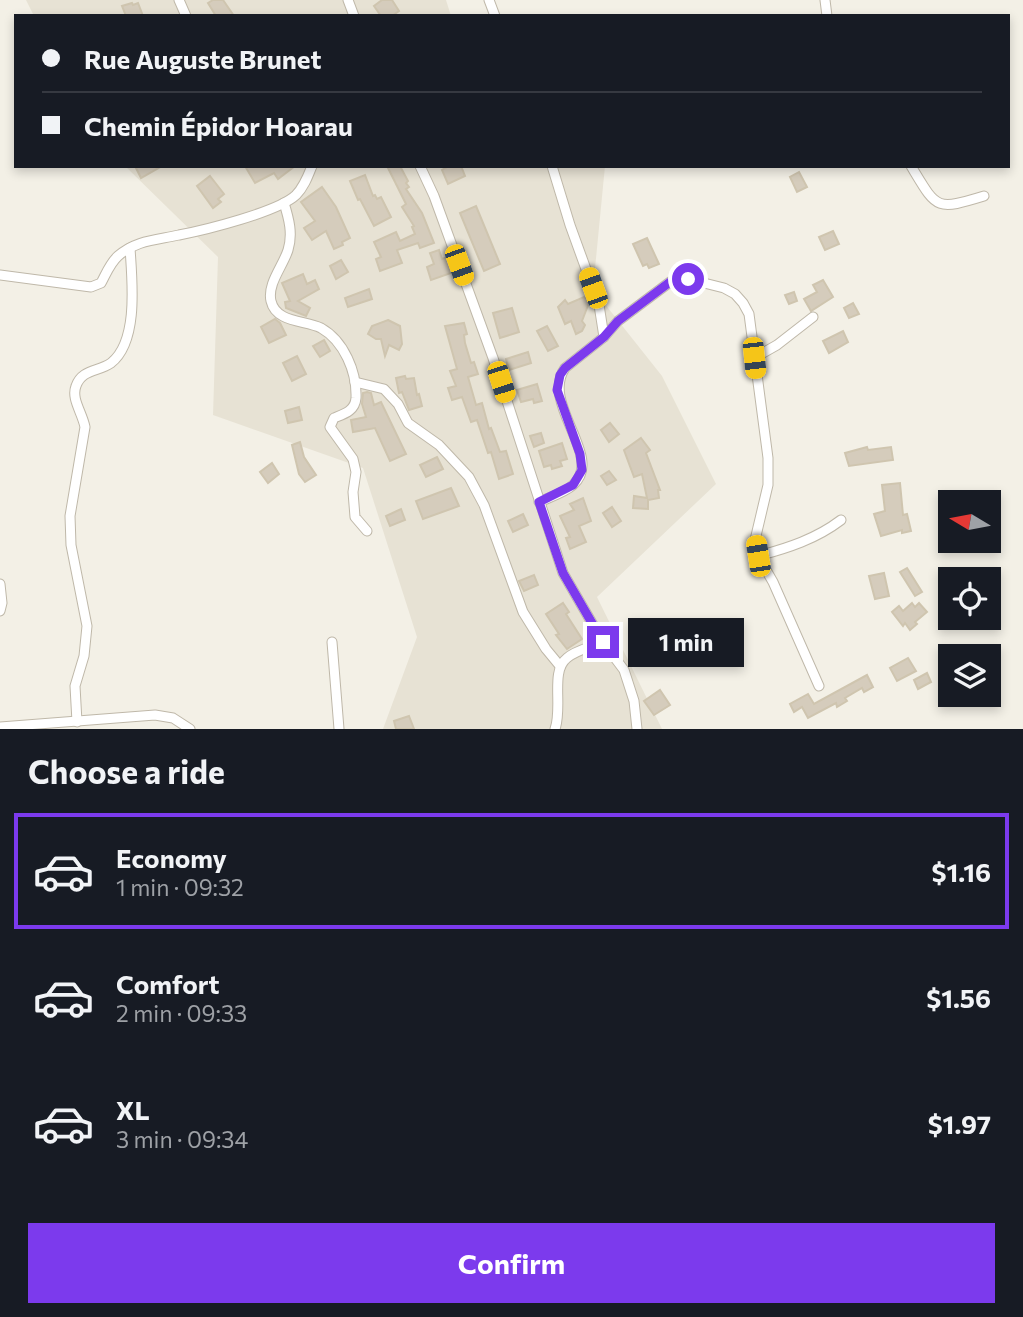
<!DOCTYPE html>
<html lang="en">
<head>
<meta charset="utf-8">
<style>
	:root { --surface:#171b24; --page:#242831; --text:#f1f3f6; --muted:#9ea1a6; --line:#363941; --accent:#7c3aed }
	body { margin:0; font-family:Commissioner,sans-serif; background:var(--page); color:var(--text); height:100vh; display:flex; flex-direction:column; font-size:26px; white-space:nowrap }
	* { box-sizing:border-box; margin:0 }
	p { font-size:23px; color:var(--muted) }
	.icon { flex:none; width:38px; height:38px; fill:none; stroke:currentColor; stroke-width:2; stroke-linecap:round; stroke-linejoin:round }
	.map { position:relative; height:729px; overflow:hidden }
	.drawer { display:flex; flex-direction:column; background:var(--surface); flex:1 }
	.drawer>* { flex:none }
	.top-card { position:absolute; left:14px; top:14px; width:996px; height:154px; border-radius:0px; box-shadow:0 4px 10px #0003; display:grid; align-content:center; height:154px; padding:0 28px; background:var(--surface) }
	.needle { width:46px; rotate:280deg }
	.fabs { position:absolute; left:938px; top:490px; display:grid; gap:14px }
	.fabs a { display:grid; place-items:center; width:63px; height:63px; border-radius:0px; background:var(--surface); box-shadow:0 4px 10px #0003; font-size:35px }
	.end { position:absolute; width:32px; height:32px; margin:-16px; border:9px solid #7c3aed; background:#fff; box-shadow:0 0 0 4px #fff }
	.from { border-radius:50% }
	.bubble { position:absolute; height:49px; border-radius:0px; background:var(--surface); box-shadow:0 4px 10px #0003; font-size:23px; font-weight:700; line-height:49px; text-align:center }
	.car { position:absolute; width:21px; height:42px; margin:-21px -10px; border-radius:9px; box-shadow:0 0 5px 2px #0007; background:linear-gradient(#f5c518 24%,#345 0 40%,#f5c518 0 76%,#345 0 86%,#f5c518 0) }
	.top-card b { display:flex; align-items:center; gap:24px; height:66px; font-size:26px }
	.top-card b+b { border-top:2px solid var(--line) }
	.top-card i { width:18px; height:18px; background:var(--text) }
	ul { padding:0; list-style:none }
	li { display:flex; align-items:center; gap:21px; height:116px; margin:0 14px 10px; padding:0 14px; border:4px solid transparent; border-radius:0px }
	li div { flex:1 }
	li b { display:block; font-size:26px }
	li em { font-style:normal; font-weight:700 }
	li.selected { border-color:var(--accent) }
	li>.icon { width:63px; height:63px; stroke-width:1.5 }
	h2 { padding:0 28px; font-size:32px; line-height:84px }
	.primary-button { display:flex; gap:14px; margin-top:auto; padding:14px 28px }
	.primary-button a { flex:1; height:80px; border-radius:0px; background:var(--accent); color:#fff; font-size:28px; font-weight:700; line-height:80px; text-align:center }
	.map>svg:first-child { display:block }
</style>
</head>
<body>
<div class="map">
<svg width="1023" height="729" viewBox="0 0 1023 729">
	<rect width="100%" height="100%" fill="#f3f0e6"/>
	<g fill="#e7e2d4">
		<path d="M 26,0 L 446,0 L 451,16 L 34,16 Z"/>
		<path d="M 125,166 L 605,166 L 593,289 L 662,376 L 716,484 L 597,597 L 662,729 L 383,729 L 417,637 L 363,468 L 213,415 L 218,257 Z"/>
	</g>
	<g fill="#d5ccbc" stroke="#cfc5af" stroke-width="2">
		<path d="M 213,0 L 223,0 L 234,16 L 216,16 L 208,3 Z"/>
		<path d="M 382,0 L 392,0 L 399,11 L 392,16 L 381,16 L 374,6 Z"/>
		<path d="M 132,3 L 133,5 L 138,3 L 143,16 L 126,16 L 122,6 Z"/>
		<path d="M 135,166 L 162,166 L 141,178 Z"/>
		<path d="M 245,166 L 295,166 L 278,179 L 274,173 L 255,183 Z"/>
		<path d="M 387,166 L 400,166 L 408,181 L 406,183 L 409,187 L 406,189 L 422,213 L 434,243 L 420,248 L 418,243 L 397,250 L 402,263 L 380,271 L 376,259 L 381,257 L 374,242 L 396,232 L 400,241 L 415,234 L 412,227 L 414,226 L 402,207 L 406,204 Z"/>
		<path d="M 449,166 L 461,166 L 465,176 L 448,184 L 442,170 Z"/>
		<path d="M 799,172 L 807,187 L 797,192 L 790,177 Z"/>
		<path d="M 365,175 L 373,196 L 375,195 L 377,199 L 381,197 L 391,217 L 374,226 L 360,199 L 358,200 L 350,181 Z"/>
		<path d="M 210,176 L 224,194 L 218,199 L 221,202 L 213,208 L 197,186 Z"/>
		<path d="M 322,187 L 336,207 L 350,238 L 342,242 L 343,245 L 334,249 L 326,231 L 312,240 L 304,228 L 315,221 L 301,202 Z"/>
		<path d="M 476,206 L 500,264 L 484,271 L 460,213 Z"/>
		<path d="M 833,231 L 839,244 L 825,250 L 819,237 Z"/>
		<path d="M 647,238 L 659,264 L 649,268 L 647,264 L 643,266 L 633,244 Z"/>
		<path d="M 439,250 L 442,259 L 448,257 L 454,272 L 431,280 L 427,267 L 434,264 L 430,253 Z"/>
		<path d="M 341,260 L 348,272 L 336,279 L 330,266 Z"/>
		<path d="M 303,274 L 307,284 L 315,280 L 319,289 L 298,301 L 310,308 L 306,316 L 286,308 L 285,302 L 290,301 L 282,283 Z"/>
		<path d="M 823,280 L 833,297 L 811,311 L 804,299 L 817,292 L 813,285 Z"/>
		<path d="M 369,289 L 372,299 L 348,307 L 345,298 Z"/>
		<path d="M 794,292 L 797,301 L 789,304 L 785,295 Z"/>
		<path d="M 584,297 L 590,300 L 582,321 L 585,325 L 582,331 L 576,334 L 571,321 L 565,324 L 558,307 L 565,300 L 568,304 Z"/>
		<path d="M 853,303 L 859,314 L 849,318 L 844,308 Z"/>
		<path d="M 512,308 L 519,332 L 500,338 L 493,313 Z"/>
		<path d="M 275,319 L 280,323 L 286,335 L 269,343 L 261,327 Z"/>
		<path d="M 388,320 L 400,326 L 402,344 L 399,350 L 389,345 L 385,356 L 381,339 L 376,339 L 368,334 L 372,326 Z"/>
		<path d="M 464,323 L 467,334 L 464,335 L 465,343 L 471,363 L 474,362 L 478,374 L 468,377 L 476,405 L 482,403 L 489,429 L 491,428 L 500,452 L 506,451 L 513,474 L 499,479 L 491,452 L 488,453 L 477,420 L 471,422 L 462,397 L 452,400 L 448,388 L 456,386 L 450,371 L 457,369 L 445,326 Z"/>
		<path d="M 547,326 L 558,346 L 548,351 L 537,331 Z"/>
		<path d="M 843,331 L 848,342 L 829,353 L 823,341 Z"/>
		<path d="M 324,340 L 330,351 L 320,357 L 313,346 Z"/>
		<path d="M 528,352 L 531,363 L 509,370 L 506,359 Z"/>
		<path d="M 297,356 L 306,374 L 292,381 L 283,363 Z"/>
		<path d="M 405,376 L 406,379 L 414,378 L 417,395 L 419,394 L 422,406 L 409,410 L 402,392 L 399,393 L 396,378 Z"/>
		<path d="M 537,384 L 542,401 L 534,403 L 533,399 L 521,402 L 517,390 Z"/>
		<path d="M 367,392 L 371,393 L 374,405 L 381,402 L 406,454 L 390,461 L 375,428 L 353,432 L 351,420 L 366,417 L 362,404 L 363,393 Z"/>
		<path d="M 299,407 L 302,420 L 288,423 L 285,411 Z"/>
		<path d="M 610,423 L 619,434 L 609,442 L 601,430 Z"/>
		<path d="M 541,433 L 544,443 L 534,447 L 530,436 Z"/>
		<path d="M 641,438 L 650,450 L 646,453 L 660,490 L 658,490 L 659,498 L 648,500 L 648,509 L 633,508 L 634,496 L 647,498 L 642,474 L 634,477 L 624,450 Z"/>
		<path d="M 300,442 L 304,457 L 316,475 L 305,482 L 299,474 L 292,445 Z"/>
		<path d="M 562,443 L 567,459 L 560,461 L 562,466 L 552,469 L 551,465 L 544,467 L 539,451 Z"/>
		<path d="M 867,447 L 868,450 L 891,447 L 893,460 L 849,466 L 845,453 Z"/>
		<path d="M 437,457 L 443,469 L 426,477 L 420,465 Z"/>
		<path d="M 272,463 L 279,474 L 268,483 L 260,472 Z"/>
		<path d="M 609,471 L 616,480 L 607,485 L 601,476 Z"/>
		<path d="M 900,483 L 903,515 L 907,514 L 911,531 L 902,533 L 902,530 L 881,536 L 874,514 L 885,511 L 882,485 Z"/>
		<path d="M 451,488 L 459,506 L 423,519 L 416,501 Z"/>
		<path d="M 583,498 L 591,521 L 579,526 L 586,542 L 570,549 L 566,538 L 570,537 L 560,516 L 574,510 L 570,504 Z"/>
		<path d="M 612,507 L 621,521 L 612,527 L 603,513 Z"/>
		<path d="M 401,509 L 405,520 L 390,526 L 386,516 Z"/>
		<path d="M 523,514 L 528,525 L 513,532 L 508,521 Z"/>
		<path d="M 907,568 L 922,592 L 915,596 L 900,572 Z"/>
		<path d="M 884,573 L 889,596 L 875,599 L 869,576 Z"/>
		<path d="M 534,575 L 538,585 L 524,591 L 519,581 Z"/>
		<path d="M 563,603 L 569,612 L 566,614 L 582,639 L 567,649 L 556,635 L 559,634 L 546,614 Z"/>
		<path d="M 912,603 L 915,607 L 919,603 L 927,612 L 915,622 L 917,624 L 910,630 L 905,623 L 903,626 L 892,612 L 899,606 L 903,611 Z"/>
		<path d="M 908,658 L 916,671 L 897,681 L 890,668 Z"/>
		<path d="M 927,673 L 931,682 L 918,689 L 914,680 Z"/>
		<path d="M 867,675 L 873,687 L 864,692 L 862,688 L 845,698 L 847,701 L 837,707 L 836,703 L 808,718 L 802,707 L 794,712 L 790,704 L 808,694 L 814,704 Z"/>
		<path d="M 660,690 L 670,705 L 654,715 L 644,701 Z"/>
		<path d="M 409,716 L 414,729 L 396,729 L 394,721 Z"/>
	</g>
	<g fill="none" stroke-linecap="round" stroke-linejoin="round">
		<defs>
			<g id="street">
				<path d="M 179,0 L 186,16"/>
				<path d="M 348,0 L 354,16"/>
				<path d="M 489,0 L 495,16"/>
				<path d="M 825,0 L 827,16"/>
				<path d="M 420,166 L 434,196 L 493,358 L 563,573 L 603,642 L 624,670 L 634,701 L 637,729"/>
				<path d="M 552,166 L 570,225 L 599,305 L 604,337"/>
				<path d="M 911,166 C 937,209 935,211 984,196"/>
				<path d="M 284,203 C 289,219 293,234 288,250 C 283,266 267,284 271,301 C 276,323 305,320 321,328 C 344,341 357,372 356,398 C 355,411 344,414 334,418 L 330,427 L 353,459 L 356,472 L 353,492 L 355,517 L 367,531"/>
				<path d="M 0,275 L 91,287 L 101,283 C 106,274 110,263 118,256 C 136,240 157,240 179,235 C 205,230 278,212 296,195 C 304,187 308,176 312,166"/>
				<path d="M 754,358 L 777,345 L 813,317"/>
				<path d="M 355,382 L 384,389 L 398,404 L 408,423 L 439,445 L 469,477 L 484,505 L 523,612 L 546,649 L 560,666"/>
				<path d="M 539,502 C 550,497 564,493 573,485 C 605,457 540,404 565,368 L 604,337 L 618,321 L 670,282 L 688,279 L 724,288 L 735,294 L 743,303 L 749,314 L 768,458 L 768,485 L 755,540 L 758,556 L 773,582 L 819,686"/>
				<path d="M 758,556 C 788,548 816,539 841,520"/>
				<path d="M 0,584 L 2,603 L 0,611"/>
				<path d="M 332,642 L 339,729"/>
				<path d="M 77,722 L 75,686 L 84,656 L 87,626 L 71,545 L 70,516 L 85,427 C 82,412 71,399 76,386 C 82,369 98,372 111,363 C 139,341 132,280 130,248"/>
				<path d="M 0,727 L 155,715 L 173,718 L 190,729"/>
				<path d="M 555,729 C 563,707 550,671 567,658 C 576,650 592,647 603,642"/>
			</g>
		</defs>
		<use href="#street" stroke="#bfb8a9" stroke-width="11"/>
		<use href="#street" stroke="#fff" stroke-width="9"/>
	</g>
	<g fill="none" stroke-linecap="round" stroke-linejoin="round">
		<path stroke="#7c3aed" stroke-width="9" d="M 603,642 L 563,573 L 539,502 L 573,485 L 582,470 L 580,454 L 557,390 L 560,375 L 565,368 L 604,337 L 618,321 L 670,282 L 688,279"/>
	</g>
</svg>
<div class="fabs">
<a><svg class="needle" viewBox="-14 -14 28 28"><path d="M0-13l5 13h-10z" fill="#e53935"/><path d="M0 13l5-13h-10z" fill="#9ea1a6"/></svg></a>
<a><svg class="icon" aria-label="locate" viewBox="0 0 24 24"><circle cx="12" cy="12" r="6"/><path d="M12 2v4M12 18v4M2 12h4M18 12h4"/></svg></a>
<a><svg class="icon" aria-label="layers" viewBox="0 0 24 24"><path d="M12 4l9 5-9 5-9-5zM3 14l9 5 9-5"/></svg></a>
</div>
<i class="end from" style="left:688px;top:279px"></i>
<i class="end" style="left:603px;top:642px"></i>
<div class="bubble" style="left:628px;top:618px;width:116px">1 min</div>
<i class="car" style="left:459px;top:265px;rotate:160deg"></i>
<i class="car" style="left:593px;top:288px;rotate:340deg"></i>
<i class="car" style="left:754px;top:358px;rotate:174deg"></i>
<i class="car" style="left:501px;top:382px;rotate:162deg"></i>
<i class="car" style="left:758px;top:556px;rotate:351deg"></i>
<div class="top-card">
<b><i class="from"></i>Rue Auguste Brunet</b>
<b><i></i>Chemin Épidor Hoarau</b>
</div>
</div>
<section class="drawer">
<h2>Choose a ride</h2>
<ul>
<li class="selected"><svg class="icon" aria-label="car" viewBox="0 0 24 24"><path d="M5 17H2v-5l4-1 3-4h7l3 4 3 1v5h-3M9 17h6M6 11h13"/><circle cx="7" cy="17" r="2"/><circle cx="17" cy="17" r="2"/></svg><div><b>Economy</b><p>1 min · 09:32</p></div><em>$1.16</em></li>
<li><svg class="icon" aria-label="car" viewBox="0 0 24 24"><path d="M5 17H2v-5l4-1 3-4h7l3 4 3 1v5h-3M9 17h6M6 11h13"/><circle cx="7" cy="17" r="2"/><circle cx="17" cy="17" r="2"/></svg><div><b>Comfort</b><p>2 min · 09:33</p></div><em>$1.56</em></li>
<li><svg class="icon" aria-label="car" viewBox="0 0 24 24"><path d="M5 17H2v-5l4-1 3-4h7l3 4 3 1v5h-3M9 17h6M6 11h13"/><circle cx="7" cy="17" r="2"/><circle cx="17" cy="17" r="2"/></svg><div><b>XL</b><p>3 min · 09:34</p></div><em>$1.97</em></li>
</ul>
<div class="primary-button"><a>Confirm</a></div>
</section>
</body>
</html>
